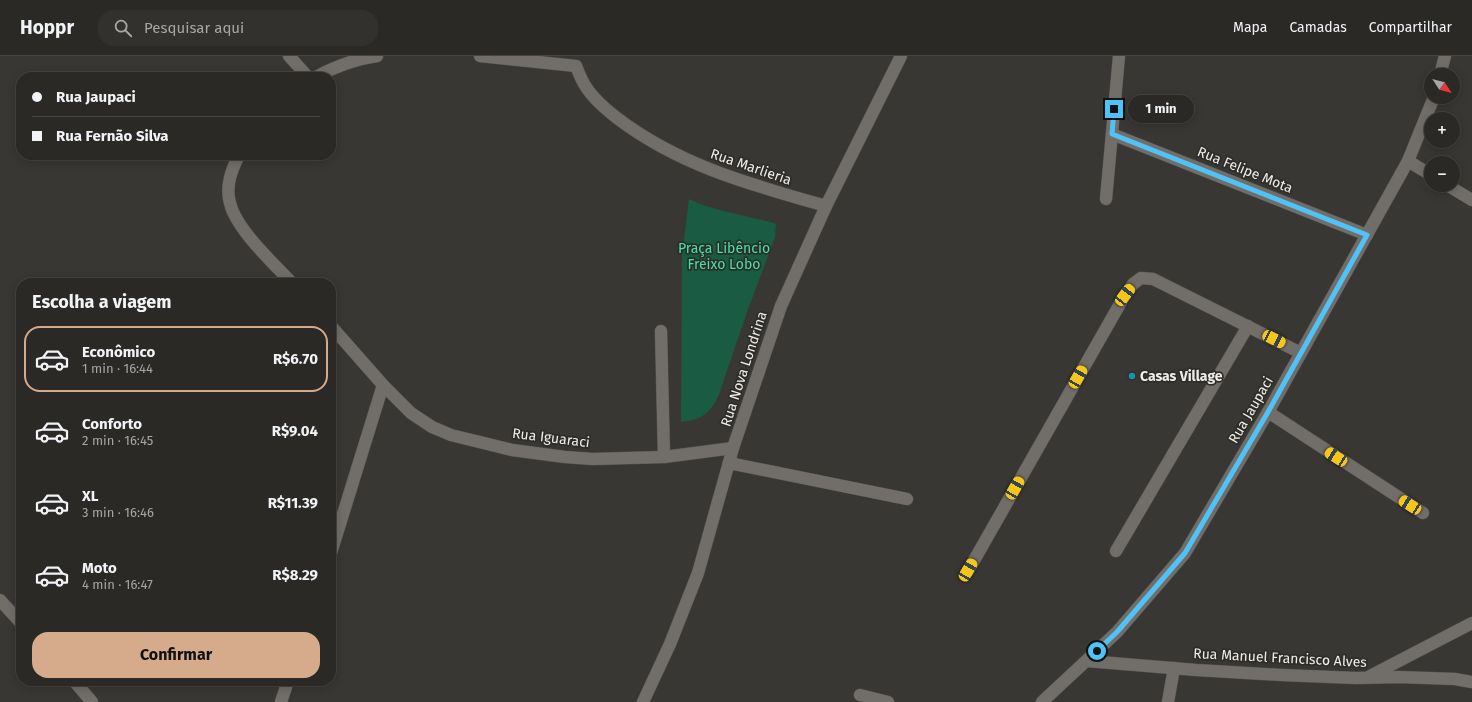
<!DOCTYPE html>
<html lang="pt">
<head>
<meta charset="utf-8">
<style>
	:root { --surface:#2b2926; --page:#33312e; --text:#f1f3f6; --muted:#a6a6a7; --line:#474543; --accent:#d6ab8b }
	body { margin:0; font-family:"Fira Sans",sans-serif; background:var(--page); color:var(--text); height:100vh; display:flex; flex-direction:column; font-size:15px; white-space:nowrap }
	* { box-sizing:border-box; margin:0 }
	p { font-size:13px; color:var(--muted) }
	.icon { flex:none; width:22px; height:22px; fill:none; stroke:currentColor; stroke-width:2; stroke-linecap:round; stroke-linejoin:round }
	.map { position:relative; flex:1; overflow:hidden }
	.sheet { position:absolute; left:16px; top:222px; width:320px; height:408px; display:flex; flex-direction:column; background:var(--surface); border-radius:16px; box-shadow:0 2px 10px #0003,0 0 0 1px var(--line) }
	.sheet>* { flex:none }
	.banner { position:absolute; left:16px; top:16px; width:320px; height:88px; border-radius:16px; box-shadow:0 2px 10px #0003,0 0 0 1px var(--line); display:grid; align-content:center; height:88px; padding:0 16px; background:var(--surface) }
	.needle { width:26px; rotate:126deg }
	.buttons { position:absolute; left:1424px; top:12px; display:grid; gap:8px }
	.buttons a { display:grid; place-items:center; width:36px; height:36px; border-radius:50%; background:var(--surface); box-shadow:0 2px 10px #0003,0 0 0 1px var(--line); font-size:20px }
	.end { position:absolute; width:18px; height:18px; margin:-9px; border:5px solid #4fc3f7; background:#111; box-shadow:0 0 0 2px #111 }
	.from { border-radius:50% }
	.bubble { position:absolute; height:28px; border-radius:14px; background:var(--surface); box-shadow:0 2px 10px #0003,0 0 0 1px var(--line); font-size:13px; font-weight:700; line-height:28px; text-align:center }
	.car { position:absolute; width:12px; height:24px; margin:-12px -6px; border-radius:5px; box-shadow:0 0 3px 1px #0007; background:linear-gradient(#f5c518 24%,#345 0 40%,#f5c518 0 76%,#345 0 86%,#f5c518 0) }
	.banner b { display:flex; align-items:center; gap:14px; height:38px; font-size:15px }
	.banner b+b { border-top:1px solid var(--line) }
	.banner i { width:10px; height:10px; background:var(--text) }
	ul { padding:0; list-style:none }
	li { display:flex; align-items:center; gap:12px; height:66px; margin:0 8px 6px; padding:0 8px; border:2px solid transparent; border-radius:16px }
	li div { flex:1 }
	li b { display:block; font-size:15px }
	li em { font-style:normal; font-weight:700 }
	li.current { border-color:var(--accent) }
	li>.icon { width:36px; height:36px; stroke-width:1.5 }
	h2 { padding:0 16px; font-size:18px; line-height:48px }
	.button { display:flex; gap:8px; margin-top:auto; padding:8px 16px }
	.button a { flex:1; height:46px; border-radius:16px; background:var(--accent); color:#111; font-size:16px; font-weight:700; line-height:46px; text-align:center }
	header { display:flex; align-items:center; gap:24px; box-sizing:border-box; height:56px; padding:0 20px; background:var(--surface); border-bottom:1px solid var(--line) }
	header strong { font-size:19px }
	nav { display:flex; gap:22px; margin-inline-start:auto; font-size:14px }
	.search { width:280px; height:36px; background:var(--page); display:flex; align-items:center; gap:10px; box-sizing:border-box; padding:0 14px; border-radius:16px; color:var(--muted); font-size:15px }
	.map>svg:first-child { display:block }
</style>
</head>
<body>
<header>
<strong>Hoppr</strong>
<div class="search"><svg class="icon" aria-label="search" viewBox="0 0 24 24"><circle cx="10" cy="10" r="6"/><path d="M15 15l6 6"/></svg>Pesquisar aqui</div>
<nav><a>Mapa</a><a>Camadas</a><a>Compartilhar</a></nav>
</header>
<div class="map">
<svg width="1472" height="646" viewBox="0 0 1472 646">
	<rect width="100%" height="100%" fill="#393733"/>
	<path fill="#195c43" d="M 689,143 C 716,156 747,159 776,168 L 775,181 L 746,259 L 718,341 C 709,359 700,364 681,366 L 682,200 Z"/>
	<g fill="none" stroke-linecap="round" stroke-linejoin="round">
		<defs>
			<g id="minor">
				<path d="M 289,0 L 308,21"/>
				<path d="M 480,0 L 576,10 C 578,15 580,20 582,24 C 589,39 604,52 617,62 C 680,110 752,129 826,150"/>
				<path d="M 1440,19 L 1445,0"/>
				<path d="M 316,21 C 336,10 355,3 377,0"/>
				<path d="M 1112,78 L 1367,179"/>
				<path d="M 239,99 C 232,113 225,130 230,147 C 236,173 273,207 292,227"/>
				<path d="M 1408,105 L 1431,119"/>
				<path d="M 1447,129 L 1472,144"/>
				<path d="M 1106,143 L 1119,0"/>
				<path d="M 331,270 L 383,329 L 411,357 L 432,371 L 451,379 L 512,394 L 565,401 L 593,403 L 664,401 L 733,392"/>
				<path d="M 661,275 L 664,401"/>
				<path d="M 1268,356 L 1423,457"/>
				<path d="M 729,407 L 907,443"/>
				<path d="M 1116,495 L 1248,270"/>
				<path d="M 331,497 L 383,329"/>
				<path d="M 968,515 L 1125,239 L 1133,228 L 1141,222 L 1153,223 L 1301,297"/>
				<path d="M 0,544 L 21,567"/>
				<path d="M 1087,605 L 1196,614 L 1282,619 L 1356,622 L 1399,621 L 1455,623 L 1472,626"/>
				<path d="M 1370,620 L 1472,567"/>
				<path d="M 74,625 L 92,646"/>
				<path d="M 860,639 L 888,646"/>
				<path d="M 281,646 L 288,625"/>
				<path d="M 643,646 L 670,588 L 698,517 L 733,392 L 781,250 L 826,150 L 901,0"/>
				<path d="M 1042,646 L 1117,576 L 1185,497 L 1268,356 L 1408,105 L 1434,41"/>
				<path d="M 1168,646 L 1174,612"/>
			</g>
		</defs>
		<use href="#minor" stroke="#565450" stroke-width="13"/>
		<use href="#minor" stroke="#716e6a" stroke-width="12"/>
	</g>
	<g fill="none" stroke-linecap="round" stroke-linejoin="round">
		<path stroke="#4fc3f7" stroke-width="5" d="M 1097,595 L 1117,576 L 1185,497 L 1268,356 L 1367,179 L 1112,78 L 1114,53"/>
	</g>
	<circle fill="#0f9aa8" stroke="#2f2d29" stroke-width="1.5" cx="1132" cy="320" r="4"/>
	<g text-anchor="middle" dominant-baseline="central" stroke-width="3.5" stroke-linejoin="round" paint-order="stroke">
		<g font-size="14" fill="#eeedea" stroke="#2f2d29">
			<text transform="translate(751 111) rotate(19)">Rua Marlieria</text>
			<text transform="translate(1245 114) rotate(22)">Rua Felipe Mota</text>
			<text transform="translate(744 313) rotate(-72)">Rua Nova Londrina</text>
			<text transform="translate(1251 354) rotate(-60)">Rua Jaupaci</text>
			<text transform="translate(551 382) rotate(7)">Rua Iguaraci</text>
			<text transform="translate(1280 602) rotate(3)">Rua Manuel Francisco Alves</text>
		</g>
		<g font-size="14" fill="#3fe4a8" stroke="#2f2d29">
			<text x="724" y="192">Praça Libêncio<tspan x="724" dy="16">Freixo Lobo</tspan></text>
		</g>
		<g font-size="14" font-weight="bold" fill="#eeedea" stroke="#2f2d29" text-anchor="start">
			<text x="1140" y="320">Casas Village</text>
		</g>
	</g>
</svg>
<div class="buttons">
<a><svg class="needle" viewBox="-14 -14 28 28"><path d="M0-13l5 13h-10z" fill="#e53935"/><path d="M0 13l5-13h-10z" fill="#a6a6a7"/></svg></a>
<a>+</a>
<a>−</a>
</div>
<i class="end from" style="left:1097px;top:595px"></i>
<i class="end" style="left:1114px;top:53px"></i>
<div class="bubble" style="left:1128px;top:39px;width:66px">1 min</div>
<i class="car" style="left:1125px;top:239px;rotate:38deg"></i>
<i class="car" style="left:1274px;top:283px;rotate:116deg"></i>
<i class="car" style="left:1078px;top:321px;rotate:30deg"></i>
<i class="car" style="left:1336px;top:401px;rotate:303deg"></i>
<i class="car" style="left:1015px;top:432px;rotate:30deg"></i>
<i class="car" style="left:1410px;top:449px;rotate:303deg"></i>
<i class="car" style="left:968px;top:514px;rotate:30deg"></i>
<div class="banner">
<b><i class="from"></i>Rua Jaupaci</b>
<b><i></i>Rua Fernão Silva</b>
</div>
<section class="sheet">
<h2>Escolha a viagem</h2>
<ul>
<li class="current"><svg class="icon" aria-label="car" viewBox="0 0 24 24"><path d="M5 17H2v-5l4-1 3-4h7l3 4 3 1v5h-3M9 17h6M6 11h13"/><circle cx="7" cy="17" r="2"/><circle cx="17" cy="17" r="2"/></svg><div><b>Econômico</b><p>1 min · 16:44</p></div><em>R$6.70</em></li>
<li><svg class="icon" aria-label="car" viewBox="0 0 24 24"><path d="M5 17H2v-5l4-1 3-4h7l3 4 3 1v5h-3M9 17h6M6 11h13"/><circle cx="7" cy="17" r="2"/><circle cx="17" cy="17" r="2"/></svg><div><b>Conforto</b><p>2 min · 16:45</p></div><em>R$9.04</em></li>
<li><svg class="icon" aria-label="car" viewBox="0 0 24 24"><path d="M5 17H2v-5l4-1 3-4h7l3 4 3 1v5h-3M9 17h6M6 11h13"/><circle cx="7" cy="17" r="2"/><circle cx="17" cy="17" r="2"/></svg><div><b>XL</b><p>3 min · 16:46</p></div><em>R$11.39</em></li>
<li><svg class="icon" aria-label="car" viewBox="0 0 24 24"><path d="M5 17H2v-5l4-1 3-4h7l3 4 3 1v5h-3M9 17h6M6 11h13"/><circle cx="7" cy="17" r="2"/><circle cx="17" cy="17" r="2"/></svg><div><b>Moto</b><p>4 min · 16:47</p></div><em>R$8.29</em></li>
</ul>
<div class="button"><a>Confirmar</a></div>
</section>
</div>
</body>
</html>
